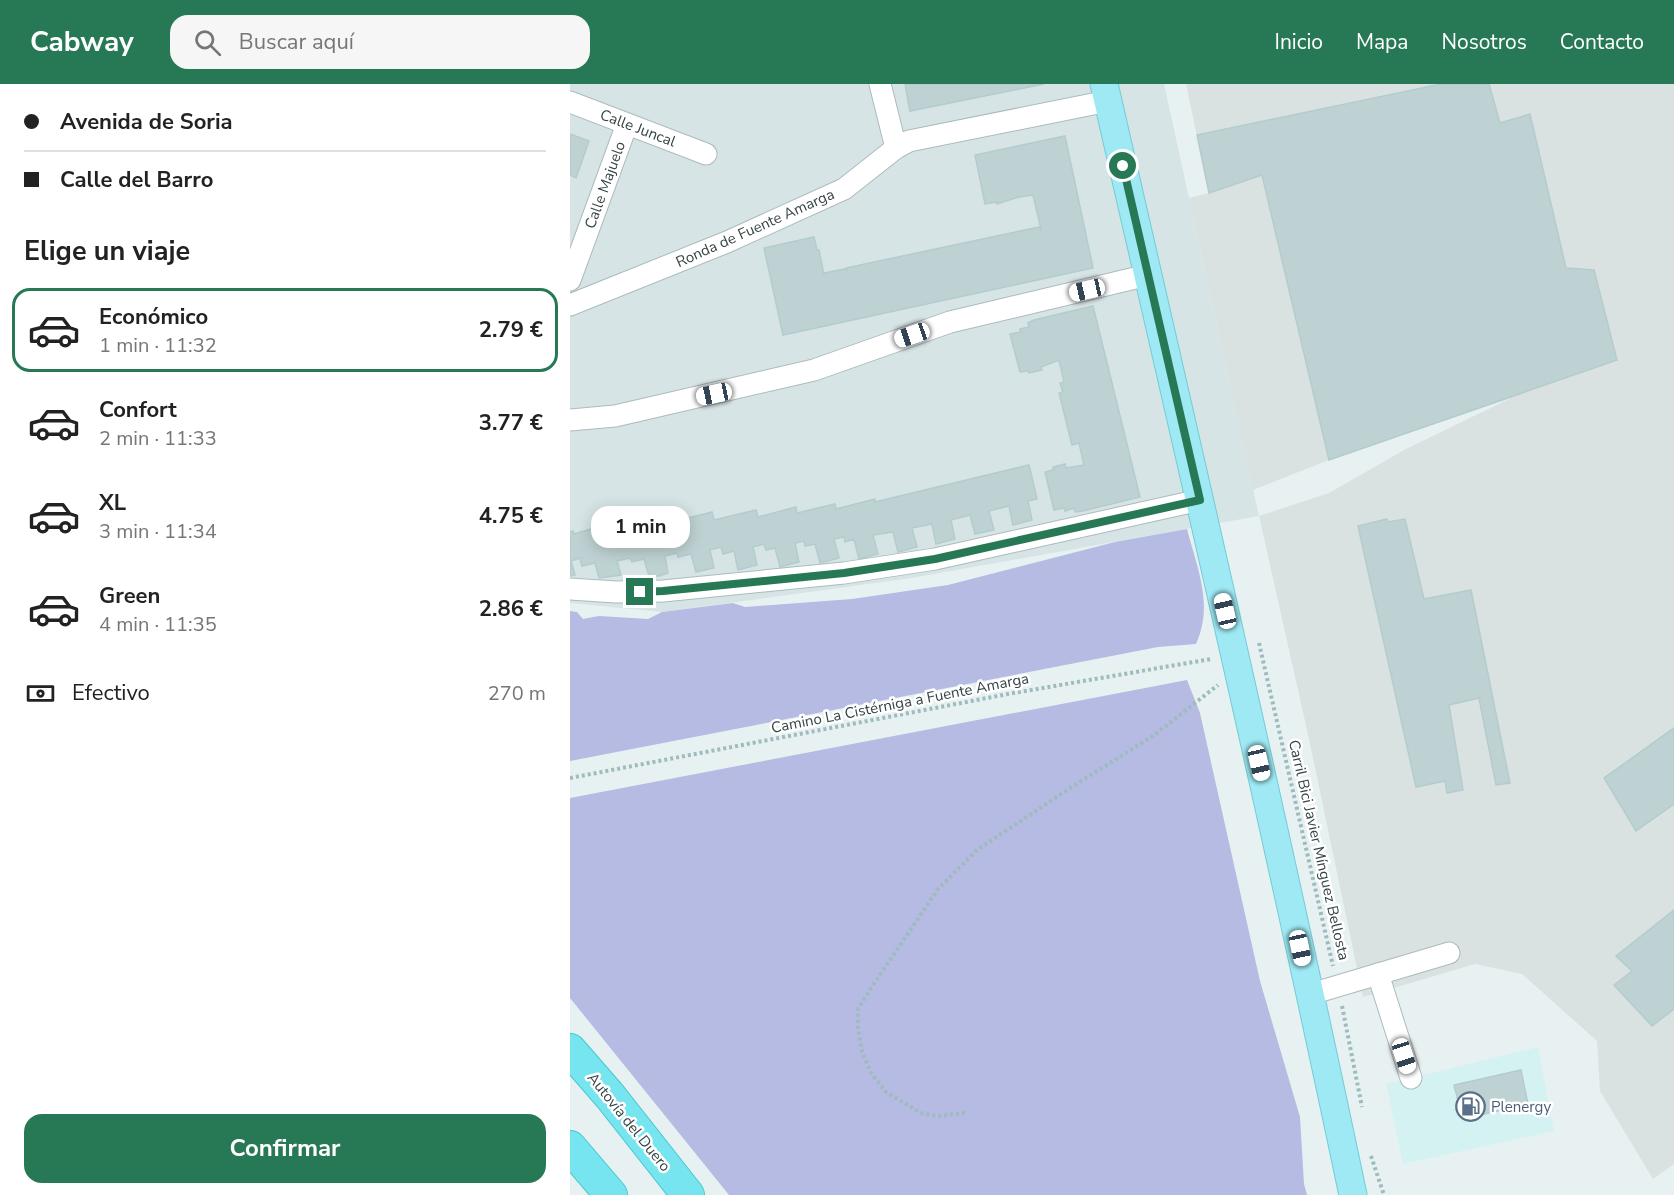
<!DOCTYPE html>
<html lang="es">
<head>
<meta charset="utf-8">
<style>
	:root { --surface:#fff; --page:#f6f6f6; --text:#222; --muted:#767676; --line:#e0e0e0; --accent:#277955 }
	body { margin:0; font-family:"Nunito Sans",sans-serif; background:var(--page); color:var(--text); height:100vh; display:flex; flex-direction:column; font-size:22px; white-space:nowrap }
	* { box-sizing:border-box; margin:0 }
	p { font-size:20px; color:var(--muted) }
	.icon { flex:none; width:33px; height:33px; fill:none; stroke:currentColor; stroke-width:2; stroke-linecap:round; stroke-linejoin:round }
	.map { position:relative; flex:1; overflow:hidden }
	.sheet { display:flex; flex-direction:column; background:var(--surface); width:570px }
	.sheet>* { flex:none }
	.top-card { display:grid; align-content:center; height:132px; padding:0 24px; background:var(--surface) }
	.end { position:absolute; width:27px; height:27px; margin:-14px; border:8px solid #277955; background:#fff; box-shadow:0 0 0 3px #fff }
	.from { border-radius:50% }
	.bubble { position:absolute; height:42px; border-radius:18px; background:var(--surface); box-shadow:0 3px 15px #0003; font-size:20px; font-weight:700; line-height:42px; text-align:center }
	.car { position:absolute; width:18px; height:36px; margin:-18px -9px; border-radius:8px; box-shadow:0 0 4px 2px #0007; background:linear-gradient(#fff 24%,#345 0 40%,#fff 0 76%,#345 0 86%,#fff 0) }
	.top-card b { display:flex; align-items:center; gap:21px; height:57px; font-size:22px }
	.top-card b+b { border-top:2px solid var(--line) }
	.top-card i { width:15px; height:15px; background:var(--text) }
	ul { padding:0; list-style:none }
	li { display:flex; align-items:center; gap:18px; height:84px; margin:0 12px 9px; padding:0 12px; border:3px solid transparent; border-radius:18px }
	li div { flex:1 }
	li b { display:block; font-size:22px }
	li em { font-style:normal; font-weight:700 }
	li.active { border-color:var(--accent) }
	li>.icon { width:54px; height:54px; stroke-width:1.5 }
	h2 { padding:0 24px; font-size:27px; line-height:72px }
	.pay { display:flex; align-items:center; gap:15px; height:66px; padding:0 24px; font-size:22px }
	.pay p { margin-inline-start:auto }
	.action { display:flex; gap:12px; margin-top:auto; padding:12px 24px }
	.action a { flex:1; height:69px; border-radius:18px; background:var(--accent); color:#fff; font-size:24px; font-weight:700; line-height:69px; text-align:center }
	header { display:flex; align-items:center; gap:36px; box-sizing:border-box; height:84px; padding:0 30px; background:var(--accent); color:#fff }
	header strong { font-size:28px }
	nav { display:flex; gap:33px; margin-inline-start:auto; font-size:21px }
	.search { width:420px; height:54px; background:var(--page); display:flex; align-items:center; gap:15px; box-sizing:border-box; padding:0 21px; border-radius:18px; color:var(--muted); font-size:22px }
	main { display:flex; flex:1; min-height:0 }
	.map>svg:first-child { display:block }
</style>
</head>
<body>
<header>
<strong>Cabway</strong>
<div class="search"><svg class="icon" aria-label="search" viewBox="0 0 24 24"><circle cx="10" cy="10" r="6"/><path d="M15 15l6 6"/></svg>Buscar aquí</div>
<nav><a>Inicio</a><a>Mapa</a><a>Nosotros</a><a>Contacto</a></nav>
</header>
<main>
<section class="sheet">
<div class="top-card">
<b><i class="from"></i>Avenida de Soria</b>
<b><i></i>Calle del Barro</b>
</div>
<h2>Elige un viaje</h2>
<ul>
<li class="active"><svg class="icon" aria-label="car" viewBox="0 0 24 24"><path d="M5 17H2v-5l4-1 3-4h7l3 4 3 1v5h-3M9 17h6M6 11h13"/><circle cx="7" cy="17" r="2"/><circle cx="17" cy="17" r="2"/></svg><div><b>Económico</b><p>1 min · 11:32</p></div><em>2.79 €</em></li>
<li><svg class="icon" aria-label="car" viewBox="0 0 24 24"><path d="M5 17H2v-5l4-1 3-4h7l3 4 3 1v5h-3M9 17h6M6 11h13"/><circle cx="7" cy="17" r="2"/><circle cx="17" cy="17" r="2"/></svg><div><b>Confort</b><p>2 min · 11:33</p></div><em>3.77 €</em></li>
<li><svg class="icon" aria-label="car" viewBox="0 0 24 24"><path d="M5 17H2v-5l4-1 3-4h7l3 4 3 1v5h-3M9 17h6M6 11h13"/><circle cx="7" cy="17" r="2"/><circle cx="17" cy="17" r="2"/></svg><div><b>XL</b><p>3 min · 11:34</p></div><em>4.75 €</em></li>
<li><svg class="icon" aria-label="car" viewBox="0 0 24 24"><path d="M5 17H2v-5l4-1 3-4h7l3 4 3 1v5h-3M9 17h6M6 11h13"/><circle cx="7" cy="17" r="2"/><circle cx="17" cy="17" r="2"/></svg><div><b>Green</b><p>4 min · 11:35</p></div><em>2.86 €</em></li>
</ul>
<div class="pay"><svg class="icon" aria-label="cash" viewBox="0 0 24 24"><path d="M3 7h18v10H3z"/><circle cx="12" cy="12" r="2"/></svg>Efectivo<p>270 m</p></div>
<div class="action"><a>Confirmar</a></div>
</section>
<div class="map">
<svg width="1104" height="1111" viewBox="0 0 1104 1111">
	<rect width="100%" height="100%" fill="#e8f1f2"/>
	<path fill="#d7e4e6" d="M 0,0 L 594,0 L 689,432 L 342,494 L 92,528 L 0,519 Z"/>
	<path fill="#d5f2f2" d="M 968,963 L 984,1047 L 833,1080 L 816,1000 Z"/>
	<path fill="#d9e2e1" d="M 616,0 L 1104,0 L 1104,1080 L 1083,1095 L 1030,1007 L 1027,957 L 952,890 L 905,880 L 793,913 L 739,655 L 689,432 L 759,409 L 834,366 L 941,314 L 759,376 L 683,406 L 619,114 L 639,109 Z"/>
	<g fill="#b5bbe2">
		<path d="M 617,445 C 627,484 644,520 626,560 L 588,563 L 0,677 L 0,527 L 7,528 L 13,535 L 29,532 L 78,535 L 92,528 L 163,519 L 175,523 L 282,515 L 378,501 L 545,458 Z"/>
		<path d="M 617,596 L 630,629 L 690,897 L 730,1033 L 734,1100 L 737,1111 L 159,1111 L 0,914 L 0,714 Z"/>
	</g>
	<g fill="#bfd2d3" stroke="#b3cccd" stroke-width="1.5">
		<path d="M 335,0 L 474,0 L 340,27 Z"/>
		<path d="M 871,0 L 919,0 L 930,39 L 960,30 L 996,184 L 1024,186 L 1047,276 L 759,376 L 692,91 L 639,109 L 627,51 Z"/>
		<path d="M 0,50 L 19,57 L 6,94 L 0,91 Z"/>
		<path d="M 495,52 L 523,184 L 213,251 L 194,164 L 244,153 L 247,166 L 249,166 L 254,191 L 254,189 L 274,185 L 277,186 L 276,184 L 469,143 L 471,145 L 463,111 L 449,113 L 427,120 L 427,118 L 415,120 L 405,71 Z"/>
		<path d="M 523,222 L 570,413 L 513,427 L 505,428 L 504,424 L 495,427 L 494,424 L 484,426 L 475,388 L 483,386 L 483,383 L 495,380 L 496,384 L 514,381 L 509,359 L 502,361 L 489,309 L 493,308 L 490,299 L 494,298 L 489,276 L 471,283 L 472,286 L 459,289 L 458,287 L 450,288 L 440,250 L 451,248 L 450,245 L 459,243 L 458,239 L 464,236 Z"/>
		<path d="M 459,381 L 467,415 L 458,417 L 462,436 L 443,441 L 439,422 L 419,427 L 424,446 L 405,450 L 400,431 L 381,436 L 385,455 L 366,460 L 362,440 L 342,444 L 347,463 L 328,468 L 323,448 L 303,451 L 308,470 L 289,475 L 284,455 L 275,458 L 274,453 L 264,455 L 269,474 L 250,479 L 245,460 L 235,462 L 234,457 L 225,459 L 229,478 L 210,483 L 205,464 L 196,466 L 194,460 L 183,463 L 187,481 L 168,486 L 164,467 L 153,470 L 151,463 L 140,466 L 144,484 L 126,488 L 121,470 L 108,473 L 107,469 L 95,472 L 98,489 L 89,492 L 79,492 L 74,475 L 62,478 L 60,474 L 47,477 L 51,491 L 29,494 L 25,479 L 12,482 L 10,474 L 1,477 L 5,491 L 0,492 L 0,448 L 3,447 L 4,450 L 28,443 L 29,447 L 52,441 L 53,443 L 98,435 L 99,439 L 142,428 L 144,436 L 186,426 L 188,433 L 226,423 L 227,429 L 265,420 L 266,425 L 305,415 L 305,418 Z"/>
		<path d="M 817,435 L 818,438 L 835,435 L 854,515 L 901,506 L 940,699 L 926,701 L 909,614 L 879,621 L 893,706 L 877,709 L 875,697 L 846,703 L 788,442 Z"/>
		<path d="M 1104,644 L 1104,720 L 1066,747 L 1034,694 Z"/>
		<path d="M 1104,826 L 1104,925 L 1082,942 L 1044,901 L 1062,887 L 1046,872 Z"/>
		<path d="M 951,986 L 958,1020 L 893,1035 L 884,1001 Z"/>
	</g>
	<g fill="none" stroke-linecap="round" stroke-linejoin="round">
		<defs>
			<g id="minor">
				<path d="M 310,0 L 326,64"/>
				<path d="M 0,18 L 136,70"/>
				<path d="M 0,196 L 57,40"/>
				<path d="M 0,221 L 157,158 L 274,105 L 326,64 L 339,57 L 538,17"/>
				<path d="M 0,336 L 45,332 L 244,286 L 380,238 L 578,191"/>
				<path d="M 0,505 L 46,508 L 93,507 L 274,489 L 365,475 L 630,416"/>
				<path d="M 808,890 L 841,994"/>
				<path d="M 741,910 L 879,869"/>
			</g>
			<path id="major" d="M 534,0 C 619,370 705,740 783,1111"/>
			<g id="highway">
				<path d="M 0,966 L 40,1012 L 118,1111"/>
				<path d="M 0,1063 L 41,1111"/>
			</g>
		</defs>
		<use href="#minor" stroke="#abbbbd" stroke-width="23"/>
		<use href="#major" stroke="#71ccd7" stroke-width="29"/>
		<use href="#highway" stroke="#47c7cd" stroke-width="34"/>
		<g stroke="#9ebbbd" stroke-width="4" stroke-dasharray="3 3" stroke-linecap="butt">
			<path d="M 689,559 L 763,882"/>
			<path d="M 0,694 L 438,610 L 641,575"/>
			<path d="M 772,922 L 792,1023"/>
			<path d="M 395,1029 L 367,1032 L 351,1029 L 316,1008 L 301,989 L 292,968 L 288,943 L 288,925 L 301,904 L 368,805 L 407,766 L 500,704 L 583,652 L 648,601"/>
			<path d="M 801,1072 L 814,1111"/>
		</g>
		<use href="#minor" stroke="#fff" stroke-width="21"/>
		<use href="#major" stroke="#9fe9f4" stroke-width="27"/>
		<use href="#highway" stroke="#76e5ef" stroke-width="32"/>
	</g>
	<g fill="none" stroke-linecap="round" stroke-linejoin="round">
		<path stroke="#277955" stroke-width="8" d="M 70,508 L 93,507 L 274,489 L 365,475 L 630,416 L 553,82"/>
	</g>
	<defs>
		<symbol id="fuel-ring" viewBox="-11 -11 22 22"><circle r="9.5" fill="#fff" stroke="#5c6f8a" stroke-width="1.5"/><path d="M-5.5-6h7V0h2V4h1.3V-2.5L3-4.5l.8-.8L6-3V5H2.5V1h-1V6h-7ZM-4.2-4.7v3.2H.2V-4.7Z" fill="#5c6f8a"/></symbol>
	</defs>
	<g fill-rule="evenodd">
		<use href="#fuel-ring" x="884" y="1006" width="33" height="33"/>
	</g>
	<g text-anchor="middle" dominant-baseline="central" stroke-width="5" stroke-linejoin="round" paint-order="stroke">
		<g font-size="15" fill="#374445" stroke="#fff">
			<text transform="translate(68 44) rotate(21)">Calle Juncal</text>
			<text transform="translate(35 101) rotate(-70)">Calle Majuelo</text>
			<text transform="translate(185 144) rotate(-24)">Ronda de Fuente Amarga</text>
			<text transform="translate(330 619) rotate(-11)">Camino La Cistérniga a Fuente Amarga</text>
			<text transform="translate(749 766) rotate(77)">Carril Bici Javier Mínguez Bellosta</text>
			<text transform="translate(59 1038) rotate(51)">Autovía del Duero</text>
		</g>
		<g font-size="15" fill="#4e5e75" stroke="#fff" text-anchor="start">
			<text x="921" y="1023">Plenergy</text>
		</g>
	</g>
</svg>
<i class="end from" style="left:553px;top:82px"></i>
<i class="end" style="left:70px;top:508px"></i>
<div class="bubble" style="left:21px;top:422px;width:99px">1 min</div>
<i class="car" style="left:517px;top:206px;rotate:257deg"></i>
<i class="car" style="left:342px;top:251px;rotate:251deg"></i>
<i class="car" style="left:144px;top:310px;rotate:258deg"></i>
<i class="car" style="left:655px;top:527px;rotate:347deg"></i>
<i class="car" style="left:689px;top:679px;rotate:167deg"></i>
<i class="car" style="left:730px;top:864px;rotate:168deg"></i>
<i class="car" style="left:834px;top:972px;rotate:162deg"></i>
</div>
</main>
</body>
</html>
